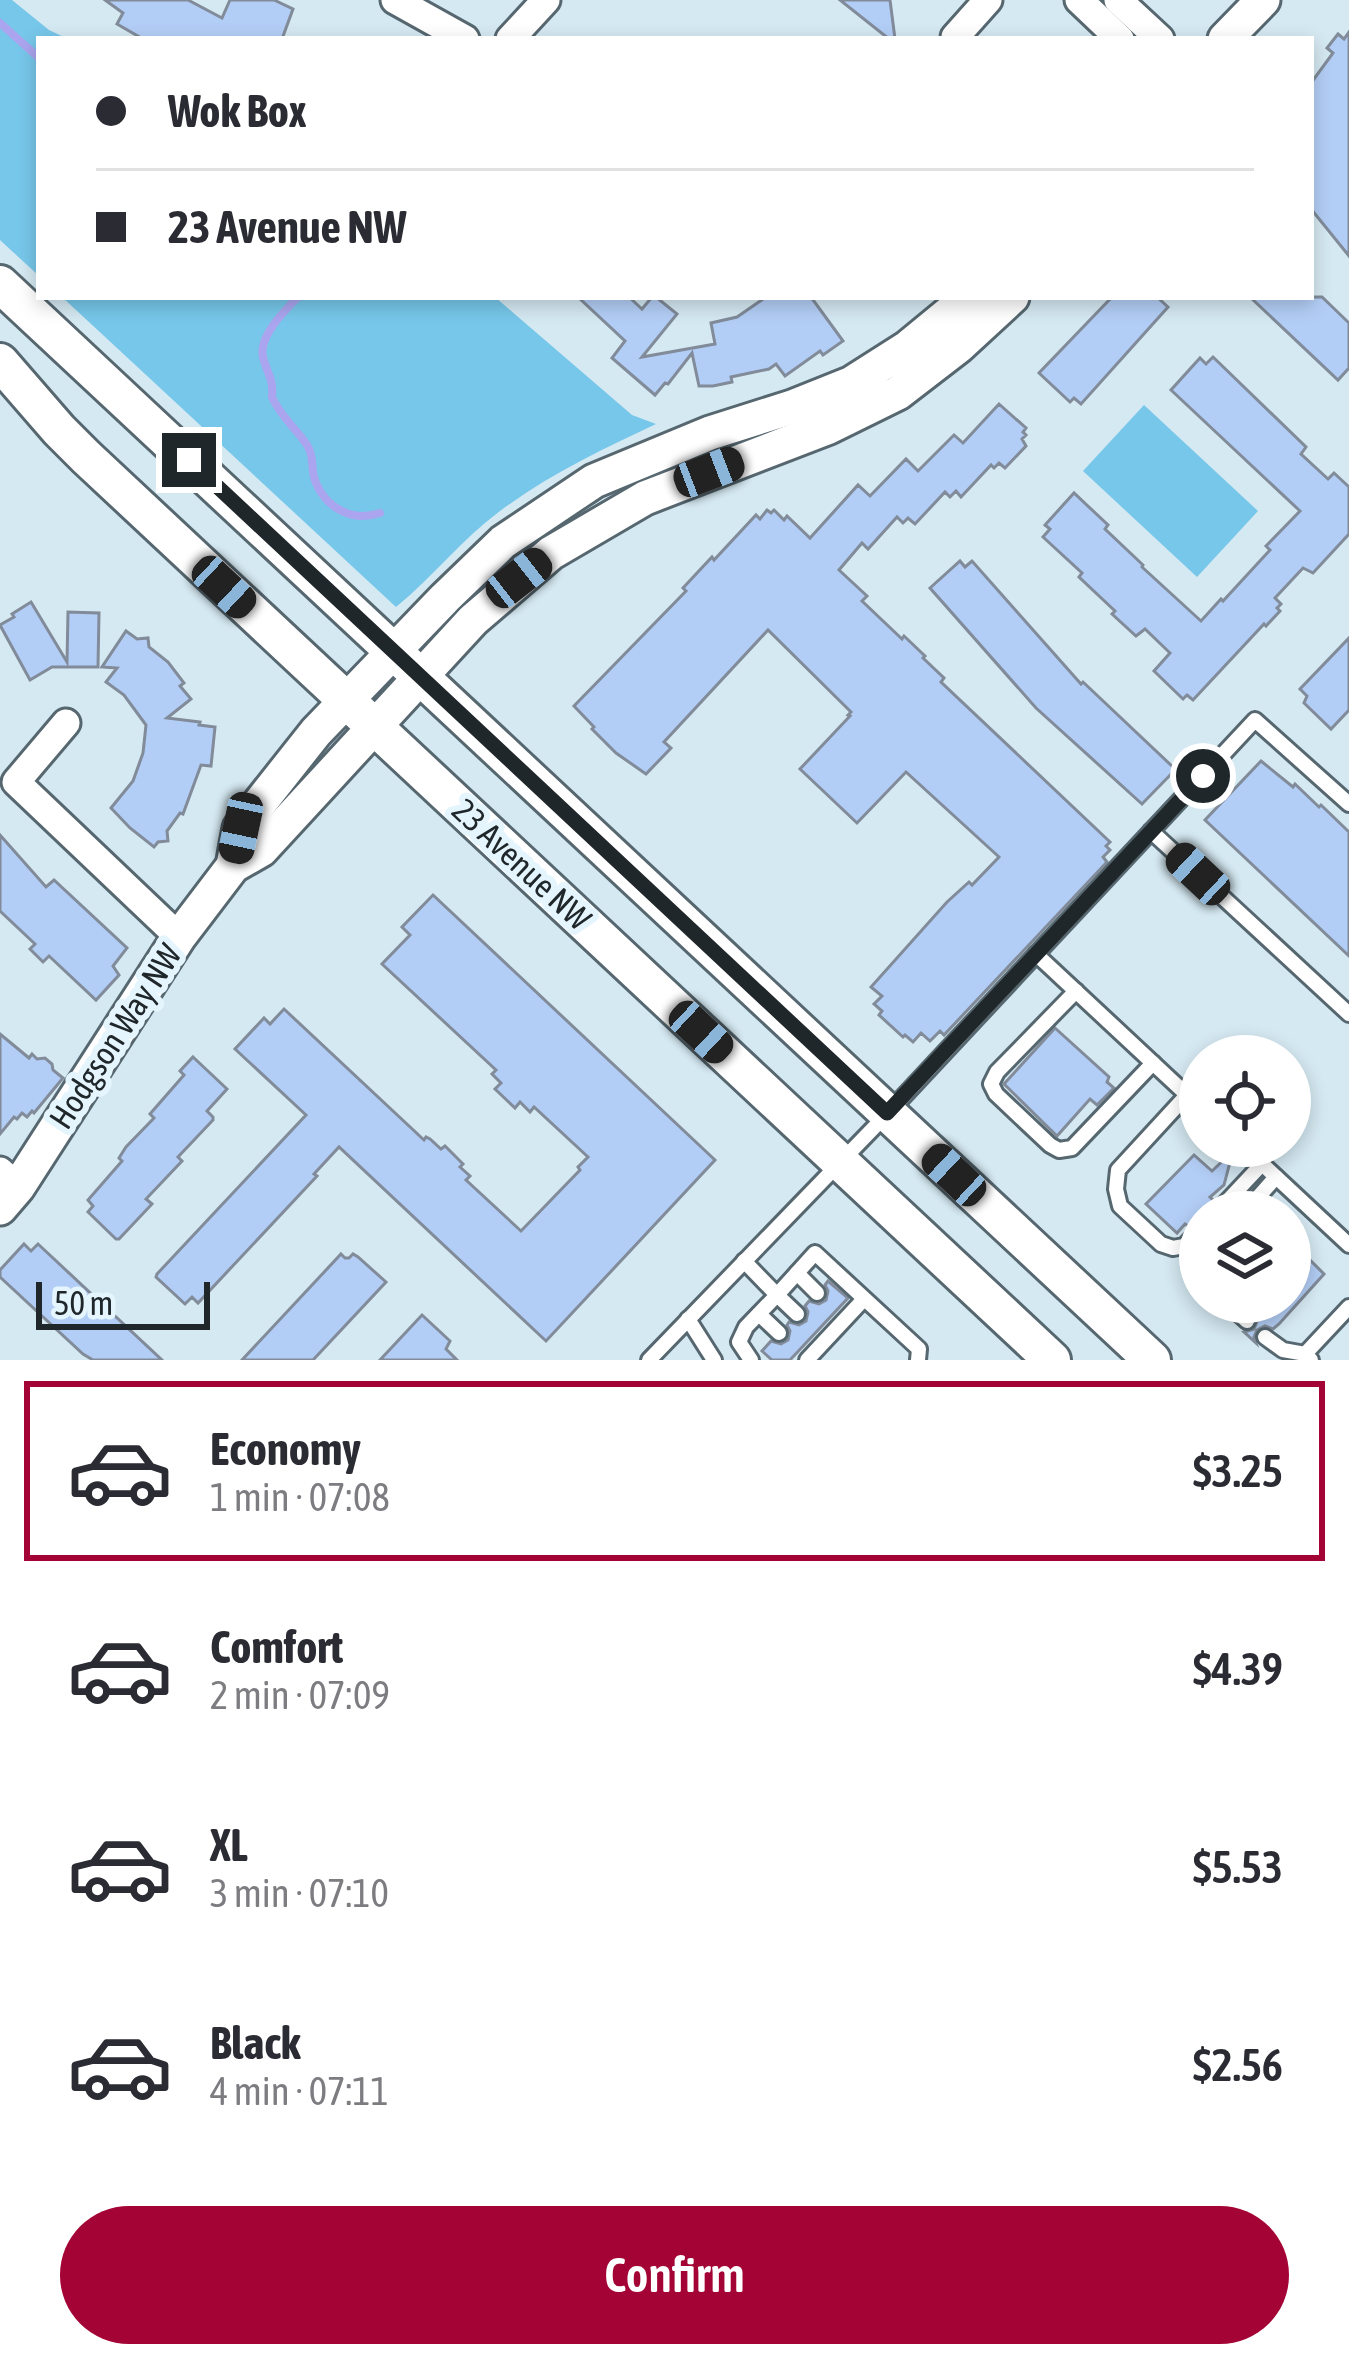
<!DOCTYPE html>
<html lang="en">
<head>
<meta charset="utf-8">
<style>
	:root { --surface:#fff; --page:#f2f2f3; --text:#2b2b33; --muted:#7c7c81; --line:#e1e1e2; --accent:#a30435 }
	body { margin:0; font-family:"Asap Condensed",sans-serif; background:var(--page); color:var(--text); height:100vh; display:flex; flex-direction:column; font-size:45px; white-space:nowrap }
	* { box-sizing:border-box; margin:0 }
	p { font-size:39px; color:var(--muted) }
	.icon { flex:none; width:66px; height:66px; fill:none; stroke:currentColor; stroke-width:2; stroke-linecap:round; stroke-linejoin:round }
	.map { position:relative; height:1360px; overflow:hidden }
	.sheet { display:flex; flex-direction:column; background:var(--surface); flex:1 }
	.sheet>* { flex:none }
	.hud { position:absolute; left:36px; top:36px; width:1278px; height:264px; border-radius:0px; box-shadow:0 6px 18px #0003; display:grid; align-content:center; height:264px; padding:0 60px; background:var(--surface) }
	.buttons { position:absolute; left:1179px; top:1035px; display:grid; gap:24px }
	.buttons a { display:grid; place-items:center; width:132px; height:132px; border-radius:50%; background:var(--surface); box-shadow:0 6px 18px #0003; font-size:60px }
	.scale { position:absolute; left:36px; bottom:30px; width:174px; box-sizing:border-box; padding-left:12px; border:6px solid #20272b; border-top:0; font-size:33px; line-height:42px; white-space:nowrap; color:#20272b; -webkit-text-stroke:9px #e5f5fd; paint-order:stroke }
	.end { position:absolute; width:54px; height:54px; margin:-27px; border:15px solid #20272b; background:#fff; box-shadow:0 0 0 6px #fff }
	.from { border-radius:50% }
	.car { position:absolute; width:36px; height:72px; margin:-36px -18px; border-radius:15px; box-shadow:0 0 9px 3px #0007; background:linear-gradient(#222 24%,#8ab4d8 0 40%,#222 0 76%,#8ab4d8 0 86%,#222 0) }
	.hud b { display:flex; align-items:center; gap:42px; height:114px; font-size:45px }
	.hud b+b { border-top:3px solid var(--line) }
	.hud i { width:30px; height:30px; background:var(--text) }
	ul { padding:21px 0 0; list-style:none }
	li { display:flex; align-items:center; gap:36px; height:180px; margin:0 24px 18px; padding:0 36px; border:6px solid transparent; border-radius:0px }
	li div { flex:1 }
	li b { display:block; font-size:45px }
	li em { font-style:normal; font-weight:600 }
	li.on { border-color:var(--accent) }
	li>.icon { width:108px; height:108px; stroke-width:1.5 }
	.primary-button { display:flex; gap:24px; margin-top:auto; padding:24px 60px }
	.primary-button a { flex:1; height:138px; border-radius:72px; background:var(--accent); color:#fff; font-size:48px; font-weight:600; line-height:138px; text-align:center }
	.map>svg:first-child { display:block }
</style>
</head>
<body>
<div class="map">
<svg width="1349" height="1360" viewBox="0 0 1349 1360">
	<rect width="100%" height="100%" fill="#d5e9f2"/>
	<g fill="#77c7ea">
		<path d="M 0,0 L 12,0 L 49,30 L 68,39 L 39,39 L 39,276 L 0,240 Z"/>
		<path d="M 62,297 L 495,297 L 632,415 L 656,424 C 603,449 548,475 500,511 C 462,539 433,577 396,607 Z"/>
		<path d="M 1144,405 L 1258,511 L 1197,577 L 1083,471 Z"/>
	</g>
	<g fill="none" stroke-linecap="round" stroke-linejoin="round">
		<g stroke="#aba5ef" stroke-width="8">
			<path d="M 0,23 L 39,58"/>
			<path d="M 298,297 C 285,310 258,337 263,357 C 267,373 274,380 272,397 C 280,416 296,428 307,445 C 315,457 310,470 316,483 C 327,509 353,522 380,513"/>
		</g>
	</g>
	<g fill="#b3cef6" stroke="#818b99" stroke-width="3">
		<path d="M 105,0 L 188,0 L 222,18 L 230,0 L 274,0 L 293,9 L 282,39 L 143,39 L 117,24 L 123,13 Z"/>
		<path d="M 840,0 L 890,0 L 895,39 L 889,39 Z"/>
		<path d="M 1349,32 L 1349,256 L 1311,209 L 1311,83 L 1333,53 L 1327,48 L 1338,34 L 1344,39 Z"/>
		<path d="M 578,297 L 629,297 L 642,309 L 652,297 L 656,297 L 677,314 L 642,357 L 715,344 L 711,323 L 737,317 L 766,297 L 811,297 L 843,341 L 823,355 L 820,351 L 785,376 L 776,364 L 769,369 L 731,377 L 732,382 L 713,386 L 699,386 L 692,353 L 668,384 L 665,383 L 655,395 L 612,358 L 625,341 Z"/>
		<path d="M 1112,297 L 1157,297 L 1168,307 L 1081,404 L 1074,398 L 1070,402 L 1039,373 Z"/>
		<path d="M 1250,297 L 1322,297 L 1349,323 L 1349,368 L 1338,380 Z"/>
		<path d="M 1213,357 L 1306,447 L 1301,454 L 1328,479 L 1334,473 L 1349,487 L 1349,534 L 1313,573 L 1303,568 L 1275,598 L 1281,604 L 1277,608 L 1280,611 L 1266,626 L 1264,624 L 1193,700 L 1187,695 L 1183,699 L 1154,671 L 1170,653 L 1145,629 L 1136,636 L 1112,614 L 1115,611 L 1079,577 L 1082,573 L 1043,537 L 1050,529 L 1045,525 L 1074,493 L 1108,525 L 1105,529 L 1143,565 L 1142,567 L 1201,621 L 1221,599 L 1223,601 L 1270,550 L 1266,546 L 1300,511 L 1171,390 L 1200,358 L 1206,364 Z"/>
		<path d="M 999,404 L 1026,428 L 1023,432 L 1026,435 L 1022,439 L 1026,446 L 1005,468 L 999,463 L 994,468 L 991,465 L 961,497 L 956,491 L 950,497 L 945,492 L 915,524 L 908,518 L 903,523 L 897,517 L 868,549 L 862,543 L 839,570 L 867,596 L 862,601 L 902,639 L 904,636 L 925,656 L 923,658 L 944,678 L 941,682 L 1110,842 L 1106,846 L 1110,850 L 1103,857 L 1107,862 L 944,1035 L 940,1031 L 930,1041 L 921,1033 L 913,1042 L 905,1035 L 903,1037 L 879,1015 L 882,1011 L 874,1004 L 882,996 L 871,987 L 947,902 L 969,882 L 972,885 L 999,857 L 906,772 L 857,823 L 800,769 L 850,716 L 848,715 L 851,712 L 768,630 L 664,742 L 671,748 L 646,774 L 616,753 L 592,729 L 594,727 L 574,706 L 686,591 L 683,588 L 712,557 L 714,560 L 756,515 L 760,519 L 767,510 L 771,513 L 774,510 L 784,520 L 787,516 L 810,538 L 858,485 L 870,496 L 906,459 L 918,471 L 954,435 L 963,443 Z"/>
		<path d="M 960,561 L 965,567 L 972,561 L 1081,684 L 1083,682 L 1174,768 L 1175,770 L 1142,804 L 1036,708 L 930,588 Z"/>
		<path d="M 31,602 L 67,662 L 68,612 L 99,613 L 98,667 L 52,667 L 30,680 L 0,625 L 14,617 L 12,614 Z"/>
		<path d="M 126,631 L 137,639 L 148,638 L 149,647 L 168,662 L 184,683 L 180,686 L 191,699 L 167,718 L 200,722 L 199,725 L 215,727 L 211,766 L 201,765 L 183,814 L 180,813 L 167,831 L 168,841 L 158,842 L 154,847 L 130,828 L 111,808 L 133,781 L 143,753 L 146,725 L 124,695 L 106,682 L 117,668 L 102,667 Z"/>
		<path d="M 1349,638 L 1349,710 L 1331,729 L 1304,703 L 1307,696 L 1300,689 Z"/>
		<path d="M 1261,761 L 1293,787 L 1295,784 L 1319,807 L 1321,805 L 1349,832 L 1349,956 L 1205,820 Z"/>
		<path d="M 0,835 L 46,887 L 54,880 L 127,948 L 113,966 L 119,975 L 96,1000 L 49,956 L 43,962 L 30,949 L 35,944 L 0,911 Z"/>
		<path d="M 433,895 L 715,1160 L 546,1341 L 339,1147 L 314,1174 L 317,1176 L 198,1303 L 192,1297 L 185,1304 L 156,1277 L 157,1274 L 306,1115 L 235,1049 L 264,1018 L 270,1024 L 284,1009 L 424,1140 L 426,1137 L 430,1139 L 441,1149 L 445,1146 L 463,1164 L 460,1167 L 470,1176 L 466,1180 L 521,1231 L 580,1170 L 578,1167 L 588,1157 L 534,1107 L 530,1112 L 520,1102 L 515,1108 L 495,1089 L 501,1083 L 492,1074 L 496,1070 L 382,964 L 410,935 L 402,927 Z"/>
		<path d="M 1055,1028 L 1109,1077 L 1107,1082 L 1114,1088 L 1097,1105 L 1090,1099 L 1057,1136 L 1004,1084 Z"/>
		<path d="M 0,1034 L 29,1058 L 32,1054 L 37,1059 L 45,1058 L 52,1064 L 53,1070 L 63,1078 L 34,1113 L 32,1111 L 27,1117 L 22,1113 L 17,1119 L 14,1117 L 0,1134 Z"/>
		<path d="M 193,1057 L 227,1089 L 207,1111 L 213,1117 L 213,1120 L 178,1157 L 182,1161 L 146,1199 L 152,1204 L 119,1239 L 116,1239 L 88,1212 L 93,1206 L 88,1200 L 122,1161 L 119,1158 L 126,1147 L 154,1118 L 150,1114 L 184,1075 L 180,1071 Z"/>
		<path d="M 1233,1151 L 1224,1185 L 1210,1197 L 1213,1200 L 1206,1212 L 1200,1212 L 1200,1219 L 1188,1226 L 1185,1224 L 1177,1233 L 1146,1204 L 1194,1155 L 1212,1171 Z"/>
		<path d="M 1290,1240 L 1324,1274 L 1279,1324 L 1273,1329 L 1265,1326 L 1257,1330 L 1254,1337 L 1256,1343 L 1244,1332 L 1254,1329 L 1258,1319 L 1243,1302 L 1290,1302 Z"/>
		<path d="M 24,1244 L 31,1251 L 38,1244 L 162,1360 L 93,1360 L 83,1354 L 0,1277 L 0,1270 Z"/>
		<path d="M 341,1254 L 345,1258 L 349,1258 L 353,1254 L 358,1257 L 386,1282 L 313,1360 L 242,1360 Z"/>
		<path d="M 828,1281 L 848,1298 L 790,1360 L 772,1360 L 762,1351 L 771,1341 L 781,1344 L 788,1340 L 790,1331 L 787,1325 L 789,1322 L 799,1325 L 806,1321 L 808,1312 L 805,1306 L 809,1301 L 819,1304 L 826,1300 L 828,1291 L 825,1285 Z"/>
		<path d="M 422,1315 L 450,1341 L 446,1349 L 457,1360 L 380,1360 Z"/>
	</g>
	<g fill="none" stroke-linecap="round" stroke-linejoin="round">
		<defs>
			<g id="service">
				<path d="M 1151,831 L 1349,1014"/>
				<path d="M 1036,954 L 1200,1107"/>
				<path d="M 1076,991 L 997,1072 L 991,1084 L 996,1094 L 1050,1145 L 1059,1150 L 1072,1148 L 1153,1063"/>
				<path d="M 1187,1095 L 1118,1170 L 1116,1189 L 1120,1206 L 1161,1244 L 1173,1248 L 1184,1246 L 1200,1230"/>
				<path d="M 1243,1146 L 1349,1245"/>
				<path d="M 1217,1212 L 1262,1164"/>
				<path d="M 1245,1212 L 1276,1177"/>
				<path d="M 744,1261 L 777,1295 L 746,1327 L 739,1342 L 751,1360"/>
				<path d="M 1200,1262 L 1200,1276"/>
				<path d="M 797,1273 L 817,1293"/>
				<path d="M 1226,1302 L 1247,1321"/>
				<path d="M 759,1314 L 779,1333"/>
				<path d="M 797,1314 L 777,1295 L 815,1253 L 919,1349 L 918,1360"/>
				<path d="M 688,1319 L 714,1360"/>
				<path d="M 1265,1337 L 1283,1350 L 1305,1354"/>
				<path d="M 649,1360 L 888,1113 L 1255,720 L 1349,804"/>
				<path d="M 807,1360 L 864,1299"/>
				<path d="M 1311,1360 L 1305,1354 L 1349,1307"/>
			</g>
			<g id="minor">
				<path d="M 395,0 L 465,39"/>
				<path d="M 1079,0 L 1120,39"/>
				<path d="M 1118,0 L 1160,39"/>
				<path d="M 955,37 L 988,0"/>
				<path d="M 510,39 L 546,0"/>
				<path d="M 66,723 L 16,782 L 179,937"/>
				<path d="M 0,1171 L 18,1187"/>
			</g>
			<g id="tertiary">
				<path d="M 1225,39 L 1263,0"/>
				<path d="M 233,866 L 240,828 L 316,732 L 445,598 L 503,542 L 594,481 L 710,433 L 792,407 L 852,383 L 907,348 L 969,297"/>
				<path d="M 0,1208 L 18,1187 L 179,937 L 233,866 L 261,850 L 473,620 L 551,553 L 645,498 L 829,427 L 898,393 L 959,346 L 1012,297"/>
			</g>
			<g id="secondary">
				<path d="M 0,284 L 1152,1360"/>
				<path d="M 0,362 L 59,430 L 86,457 L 1052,1360"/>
			</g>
		</defs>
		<use href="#service" stroke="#566770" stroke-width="20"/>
		<use href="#minor" stroke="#566770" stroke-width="33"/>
		<use href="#tertiary" stroke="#566770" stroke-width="39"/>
		<use href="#secondary" stroke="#566770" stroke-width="42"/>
		<use href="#service" stroke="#fff" stroke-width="14"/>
		<use href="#minor" stroke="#fff" stroke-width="27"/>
		<use href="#tertiary" stroke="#fff" stroke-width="33"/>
		<use href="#secondary" stroke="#fff" stroke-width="36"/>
	</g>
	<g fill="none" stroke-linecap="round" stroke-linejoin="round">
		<path stroke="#20272b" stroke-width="15" d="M 189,460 L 887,1113 L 1203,776"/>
	</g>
	<g text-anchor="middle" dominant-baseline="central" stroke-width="12" stroke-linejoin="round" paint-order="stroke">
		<g font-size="33" fill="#20272b" stroke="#e5f5fd">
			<text transform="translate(522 864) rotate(43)">23 Avenue NW</text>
			<text transform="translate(115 1036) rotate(-57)">Hodgson Way NW</text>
		</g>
	</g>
</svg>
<div class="buttons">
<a><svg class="icon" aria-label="locate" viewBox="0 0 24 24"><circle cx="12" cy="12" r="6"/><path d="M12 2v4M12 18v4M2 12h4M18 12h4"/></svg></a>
<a><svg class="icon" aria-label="layers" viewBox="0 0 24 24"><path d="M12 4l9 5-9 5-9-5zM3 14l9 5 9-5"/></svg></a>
</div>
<div class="scale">50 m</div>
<i class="end from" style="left:1203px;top:776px"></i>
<i class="end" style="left:189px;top:460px"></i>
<i class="car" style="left:709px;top:472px;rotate:69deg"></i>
<i class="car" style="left:519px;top:578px;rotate:52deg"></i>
<i class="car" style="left:224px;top:587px;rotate:133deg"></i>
<i class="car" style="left:241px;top:828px;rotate:192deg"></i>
<i class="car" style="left:1198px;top:874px;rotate:313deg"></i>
<i class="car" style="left:701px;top:1032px;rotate:133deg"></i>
<i class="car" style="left:954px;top:1175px;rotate:313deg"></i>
<div class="hud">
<b><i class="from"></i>Wok Box</b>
<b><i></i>23 Avenue NW</b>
</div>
</div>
<section class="sheet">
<ul>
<li class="on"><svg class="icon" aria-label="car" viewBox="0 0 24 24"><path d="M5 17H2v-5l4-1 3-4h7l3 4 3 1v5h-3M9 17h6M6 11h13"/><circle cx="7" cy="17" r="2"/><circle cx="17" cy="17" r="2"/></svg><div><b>Economy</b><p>1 min · 07:08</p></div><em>$3.25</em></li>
<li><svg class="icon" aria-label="car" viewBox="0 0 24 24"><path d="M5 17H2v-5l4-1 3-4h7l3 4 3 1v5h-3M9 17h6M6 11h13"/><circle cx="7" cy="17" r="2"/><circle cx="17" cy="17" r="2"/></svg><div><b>Comfort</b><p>2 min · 07:09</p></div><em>$4.39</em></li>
<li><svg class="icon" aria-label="car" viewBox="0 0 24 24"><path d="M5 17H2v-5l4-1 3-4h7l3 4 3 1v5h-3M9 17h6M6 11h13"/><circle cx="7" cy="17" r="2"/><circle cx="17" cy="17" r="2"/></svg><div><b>XL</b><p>3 min · 07:10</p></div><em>$5.53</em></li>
<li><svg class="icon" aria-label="car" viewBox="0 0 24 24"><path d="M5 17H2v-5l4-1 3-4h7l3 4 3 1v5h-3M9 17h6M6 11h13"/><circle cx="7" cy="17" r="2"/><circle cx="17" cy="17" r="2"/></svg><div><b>Black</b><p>4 min · 07:11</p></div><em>$2.56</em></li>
</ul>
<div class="primary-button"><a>Confirm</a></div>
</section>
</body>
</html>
